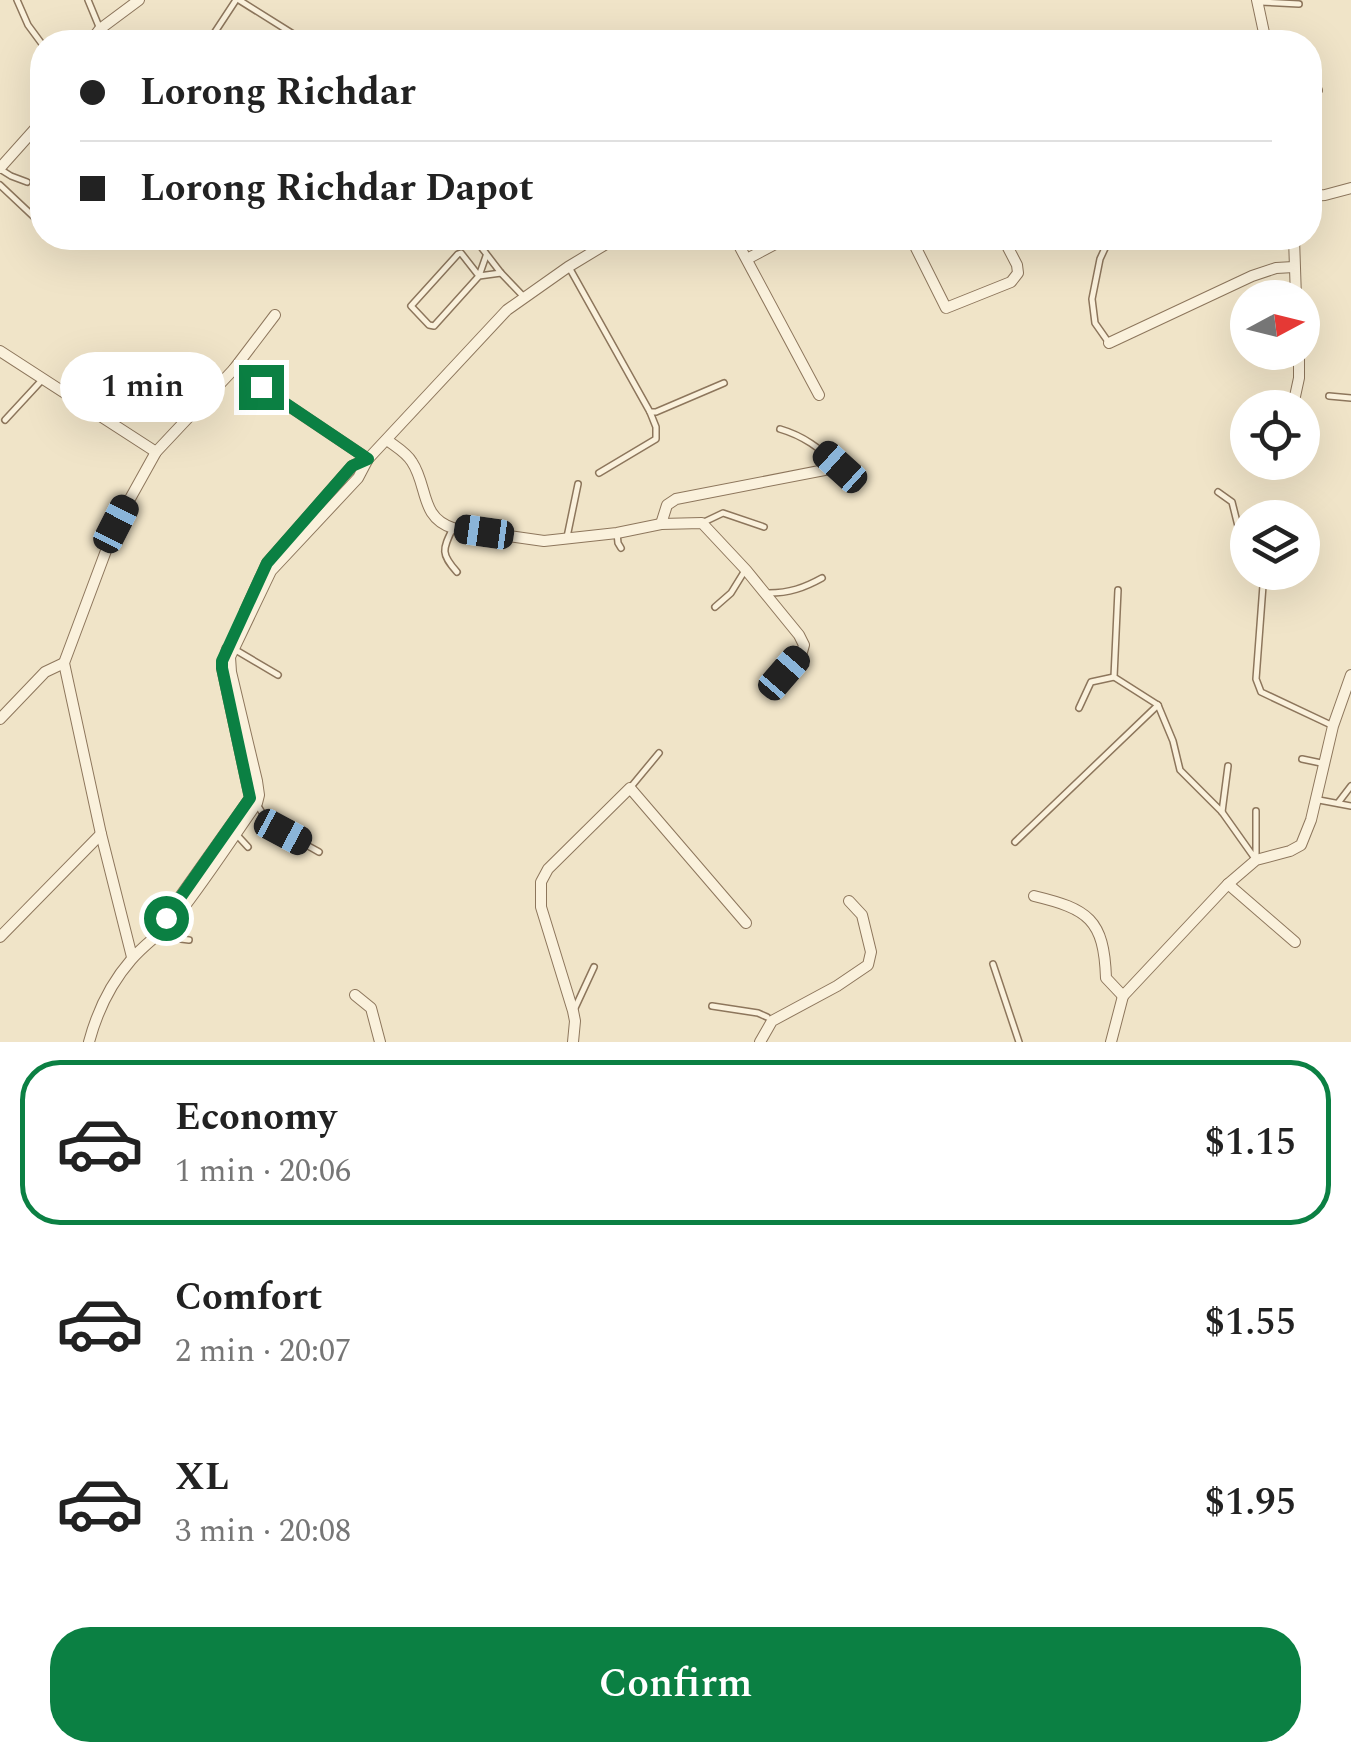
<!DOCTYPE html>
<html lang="en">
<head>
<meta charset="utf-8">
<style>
	:root { --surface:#fff; --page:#f6f6f6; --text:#222; --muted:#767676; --line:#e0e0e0; --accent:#0b8043 }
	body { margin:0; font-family:Spectral,serif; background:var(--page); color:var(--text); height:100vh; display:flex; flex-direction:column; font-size:38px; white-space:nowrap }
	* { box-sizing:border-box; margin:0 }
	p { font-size:32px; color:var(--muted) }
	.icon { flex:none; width:55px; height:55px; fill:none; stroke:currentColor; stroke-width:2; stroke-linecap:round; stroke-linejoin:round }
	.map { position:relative; height:1042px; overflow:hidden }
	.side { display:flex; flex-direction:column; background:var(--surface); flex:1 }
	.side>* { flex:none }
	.top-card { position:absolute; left:30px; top:30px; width:1292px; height:220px; border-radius:40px; box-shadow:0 10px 40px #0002; display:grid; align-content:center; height:220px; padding:0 50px; background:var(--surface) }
	.needle { width:65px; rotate:83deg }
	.tools { position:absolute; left:1230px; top:280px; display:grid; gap:20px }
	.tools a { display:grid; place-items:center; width:90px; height:90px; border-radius:50%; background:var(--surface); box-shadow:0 10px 40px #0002; font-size:50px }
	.end { position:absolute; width:45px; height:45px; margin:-22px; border:12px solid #0b8043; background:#fff; box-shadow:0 0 0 5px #fff }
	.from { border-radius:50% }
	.bubble { position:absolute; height:70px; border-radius:35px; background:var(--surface); box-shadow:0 10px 40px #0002; font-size:32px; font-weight:600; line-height:70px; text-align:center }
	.car { position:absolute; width:30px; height:60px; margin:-30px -15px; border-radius:12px; box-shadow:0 0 8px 2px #0007; background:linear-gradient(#222 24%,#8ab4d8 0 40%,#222 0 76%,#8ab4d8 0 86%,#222 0) }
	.top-card b { display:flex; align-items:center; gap:35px; height:95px; font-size:38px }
	.top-card b+b { border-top:2px solid var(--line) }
	.top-card i { width:25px; height:25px; background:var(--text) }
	ul { padding:18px 0 0; list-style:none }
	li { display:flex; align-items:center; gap:30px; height:165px; margin:0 20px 15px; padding:0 30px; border:5px solid transparent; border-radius:40px }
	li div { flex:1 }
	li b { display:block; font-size:38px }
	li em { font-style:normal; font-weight:600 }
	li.selected { border-color:var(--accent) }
	li>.icon { width:90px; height:90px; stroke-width:1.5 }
	.primary-button { display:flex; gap:20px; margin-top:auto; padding:20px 50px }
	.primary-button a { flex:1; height:115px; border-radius:40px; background:var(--accent); color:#fff; font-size:40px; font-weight:600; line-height:115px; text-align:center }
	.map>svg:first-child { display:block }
</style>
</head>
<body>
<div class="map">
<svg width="1351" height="1042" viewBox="0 0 1351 1042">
	<rect width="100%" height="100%" fill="#f0e4c8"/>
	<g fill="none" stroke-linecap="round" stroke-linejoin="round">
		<defs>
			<g id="service">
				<path d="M 17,0 L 28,25 L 42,44"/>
				<path d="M 88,0 L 100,29"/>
				<path d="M 239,0 L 306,42"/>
				<path d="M 1260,2 L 1299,4"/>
				<path d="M 211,38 L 236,0"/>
				<path d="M 1310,92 L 1319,90"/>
				<path d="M 0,169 L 11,176 L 27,182"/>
				<path d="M 0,185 L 34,217 L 42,218"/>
				<path d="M 1105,238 L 1106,246 L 1100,259 L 1092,299 L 1095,323 L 1109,343"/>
				<path d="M 478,243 L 501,273 L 523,296"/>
				<path d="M 570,269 L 650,412 L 656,412 L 724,383"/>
				<path d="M 479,276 L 461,253 L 458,254 L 411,306 L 429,325 L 434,326 L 479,276 L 501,273"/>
				<path d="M 479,276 L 486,256"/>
				<path d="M 1329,396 L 1351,398"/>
				<path d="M 5,420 L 42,380"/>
				<path d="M 780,429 C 804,436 819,448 838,465"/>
				<path d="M 599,473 L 656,439 L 656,427 L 650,412"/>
				<path d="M 1218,492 L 1232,502 L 1238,526 L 1238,546 L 1248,559"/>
				<path d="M 702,523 L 723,513 L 764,527"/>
				<path d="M 453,528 C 442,550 441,554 457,572"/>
				<path d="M 617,533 L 618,543 L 621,548"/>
				<path d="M 567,537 L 578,484"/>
				<path d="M 1264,572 L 1256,679 L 1261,692 L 1331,725"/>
				<path d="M 1118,590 L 1114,677 L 1158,705 L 1173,741 L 1180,770 L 1222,812 L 1256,860 L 1256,811"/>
				<path d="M 769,593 C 789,593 804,588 822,578"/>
				<path d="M 715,607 L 731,593 L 744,572"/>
				<path d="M 234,649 L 278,675"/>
				<path d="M 1079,708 L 1091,682 L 1114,677"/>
				<path d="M 1302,759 L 1321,763"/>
				<path d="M 630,788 L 659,753"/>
				<path d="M 1319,800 L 1351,806"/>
				<path d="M 1338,803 L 1351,786"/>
				<path d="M 258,806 C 270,829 297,839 319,852"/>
				<path d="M 1222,812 L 1228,766"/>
				<path d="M 236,834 L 248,847"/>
				<path d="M 1015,842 L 1158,705"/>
				<path d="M 165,929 L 181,939 L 189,940"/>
				<path d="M 993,964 L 1019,1042"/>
				<path d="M 712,1006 L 758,1013 L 767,1017"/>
				<path d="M 575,1008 L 594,967"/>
			</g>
			<g id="minor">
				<path d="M 1257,0 L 1266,42"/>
				<path d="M 90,42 L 100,29 L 139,0"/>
				<path d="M 0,168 L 42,121"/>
				<path d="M 1310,196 L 1325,195 L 1351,188"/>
				<path d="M 735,238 L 819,395"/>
				<path d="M 911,238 L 946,308 L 1011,282 L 1018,273 L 1017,265 L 1003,238"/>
				<path d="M 1294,238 L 1296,298"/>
				<path d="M 747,259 L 779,242 L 783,238"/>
				<path d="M 1109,343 L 1252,276 L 1276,268 L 1294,267"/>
				<path d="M 0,351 L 156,452"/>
				<path d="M 234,369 L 368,459"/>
				<path d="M 1278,401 L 1294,401 L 1299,378 L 1299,352"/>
				<path d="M 387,440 C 396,447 406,452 412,462 C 428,486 420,518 453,528 L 544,541 L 617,533 L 661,524 L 702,523 L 746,570 L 799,635 L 804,645 L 802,652 L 784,673"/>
				<path d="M 661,524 L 667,505 L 676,499 L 840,467"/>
				<path d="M 245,611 L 267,563 L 352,466 L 367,459"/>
				<path d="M 0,719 L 45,672 L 64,663"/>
				<path d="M 1228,884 L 1295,942"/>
				<path d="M 1034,896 C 1088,909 1104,919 1106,978 L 1123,996"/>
				<path d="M 166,926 L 166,919 L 172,908 L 250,798 L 222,668 L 227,649"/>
				<path d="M 0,937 L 101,834"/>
				<path d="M 132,957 L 101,834 L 64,663 L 116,524 L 156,452 L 234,369 L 275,315"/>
				<path d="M 355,995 L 371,1008 L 380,1042"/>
				<path d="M 89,1042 C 97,1012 111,983 131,960 C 146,942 167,930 181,911 C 208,876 232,839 257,803 L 259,795 L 257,781 L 231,672 L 230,657 L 271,571 L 358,478 L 368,459 L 507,310 L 568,267 L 616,238"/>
				<path d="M 573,1042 L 575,1021 L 573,1011 L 541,907 L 541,882 L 548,869 L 630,788 L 746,923"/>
				<path d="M 760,1042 L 772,1021 L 837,986 L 868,965 L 871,952 L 862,915 L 849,901"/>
				<path d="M 1111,1042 L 1123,996 L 1228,884 L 1256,860 L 1290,851 L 1301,845 L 1311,820 L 1333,726 L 1351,675"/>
			</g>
		</defs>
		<use href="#service" stroke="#8d765c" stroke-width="8"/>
		<use href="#minor" stroke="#8d765c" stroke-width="12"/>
		<use href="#service" stroke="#faf1dc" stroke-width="5"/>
		<use href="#minor" stroke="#faf1dc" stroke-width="10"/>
	</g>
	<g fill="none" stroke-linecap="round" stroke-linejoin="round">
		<path stroke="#0b8043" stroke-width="12" d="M 166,918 L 250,798 L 222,668 L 222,661 L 267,563 L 352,466 L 368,459 L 261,387"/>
	</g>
</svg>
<div class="tools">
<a><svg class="needle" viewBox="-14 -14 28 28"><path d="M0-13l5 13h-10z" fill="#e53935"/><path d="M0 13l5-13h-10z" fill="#767676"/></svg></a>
<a><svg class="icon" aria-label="locate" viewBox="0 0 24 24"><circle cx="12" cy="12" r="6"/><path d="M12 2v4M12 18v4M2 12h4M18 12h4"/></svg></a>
<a><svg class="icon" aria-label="layers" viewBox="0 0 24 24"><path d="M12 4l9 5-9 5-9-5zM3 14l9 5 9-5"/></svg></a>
</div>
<i class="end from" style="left:166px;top:918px"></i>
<i class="end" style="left:261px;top:387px"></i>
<div class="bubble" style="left:60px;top:352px;width:165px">1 min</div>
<i class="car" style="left:840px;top:467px;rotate:312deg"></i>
<i class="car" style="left:116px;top:524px;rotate:27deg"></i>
<i class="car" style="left:484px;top:532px;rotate:278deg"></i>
<i class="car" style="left:784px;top:673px;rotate:41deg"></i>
<i class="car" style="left:283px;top:832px;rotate:118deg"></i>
<div class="top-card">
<b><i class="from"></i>Lorong Richdar</b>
<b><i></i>Lorong Richdar Dapot</b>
</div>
</div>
<section class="side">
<ul>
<li class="selected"><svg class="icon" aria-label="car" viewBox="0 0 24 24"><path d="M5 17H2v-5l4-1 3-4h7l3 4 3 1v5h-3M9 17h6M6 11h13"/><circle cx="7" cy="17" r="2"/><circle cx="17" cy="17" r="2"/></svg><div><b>Economy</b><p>1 min · 20:06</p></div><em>$1.15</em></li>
<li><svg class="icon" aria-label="car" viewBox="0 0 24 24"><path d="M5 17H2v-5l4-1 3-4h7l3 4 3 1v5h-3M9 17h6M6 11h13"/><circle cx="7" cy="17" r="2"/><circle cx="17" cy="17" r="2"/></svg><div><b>Comfort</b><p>2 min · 20:07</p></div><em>$1.55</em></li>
<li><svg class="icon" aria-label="car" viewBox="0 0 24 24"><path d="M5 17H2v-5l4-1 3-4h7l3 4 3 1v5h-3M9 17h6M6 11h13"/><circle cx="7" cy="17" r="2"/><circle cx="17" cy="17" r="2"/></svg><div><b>XL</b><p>3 min · 20:08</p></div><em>$1.95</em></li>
</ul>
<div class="primary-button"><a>Confirm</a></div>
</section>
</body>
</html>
